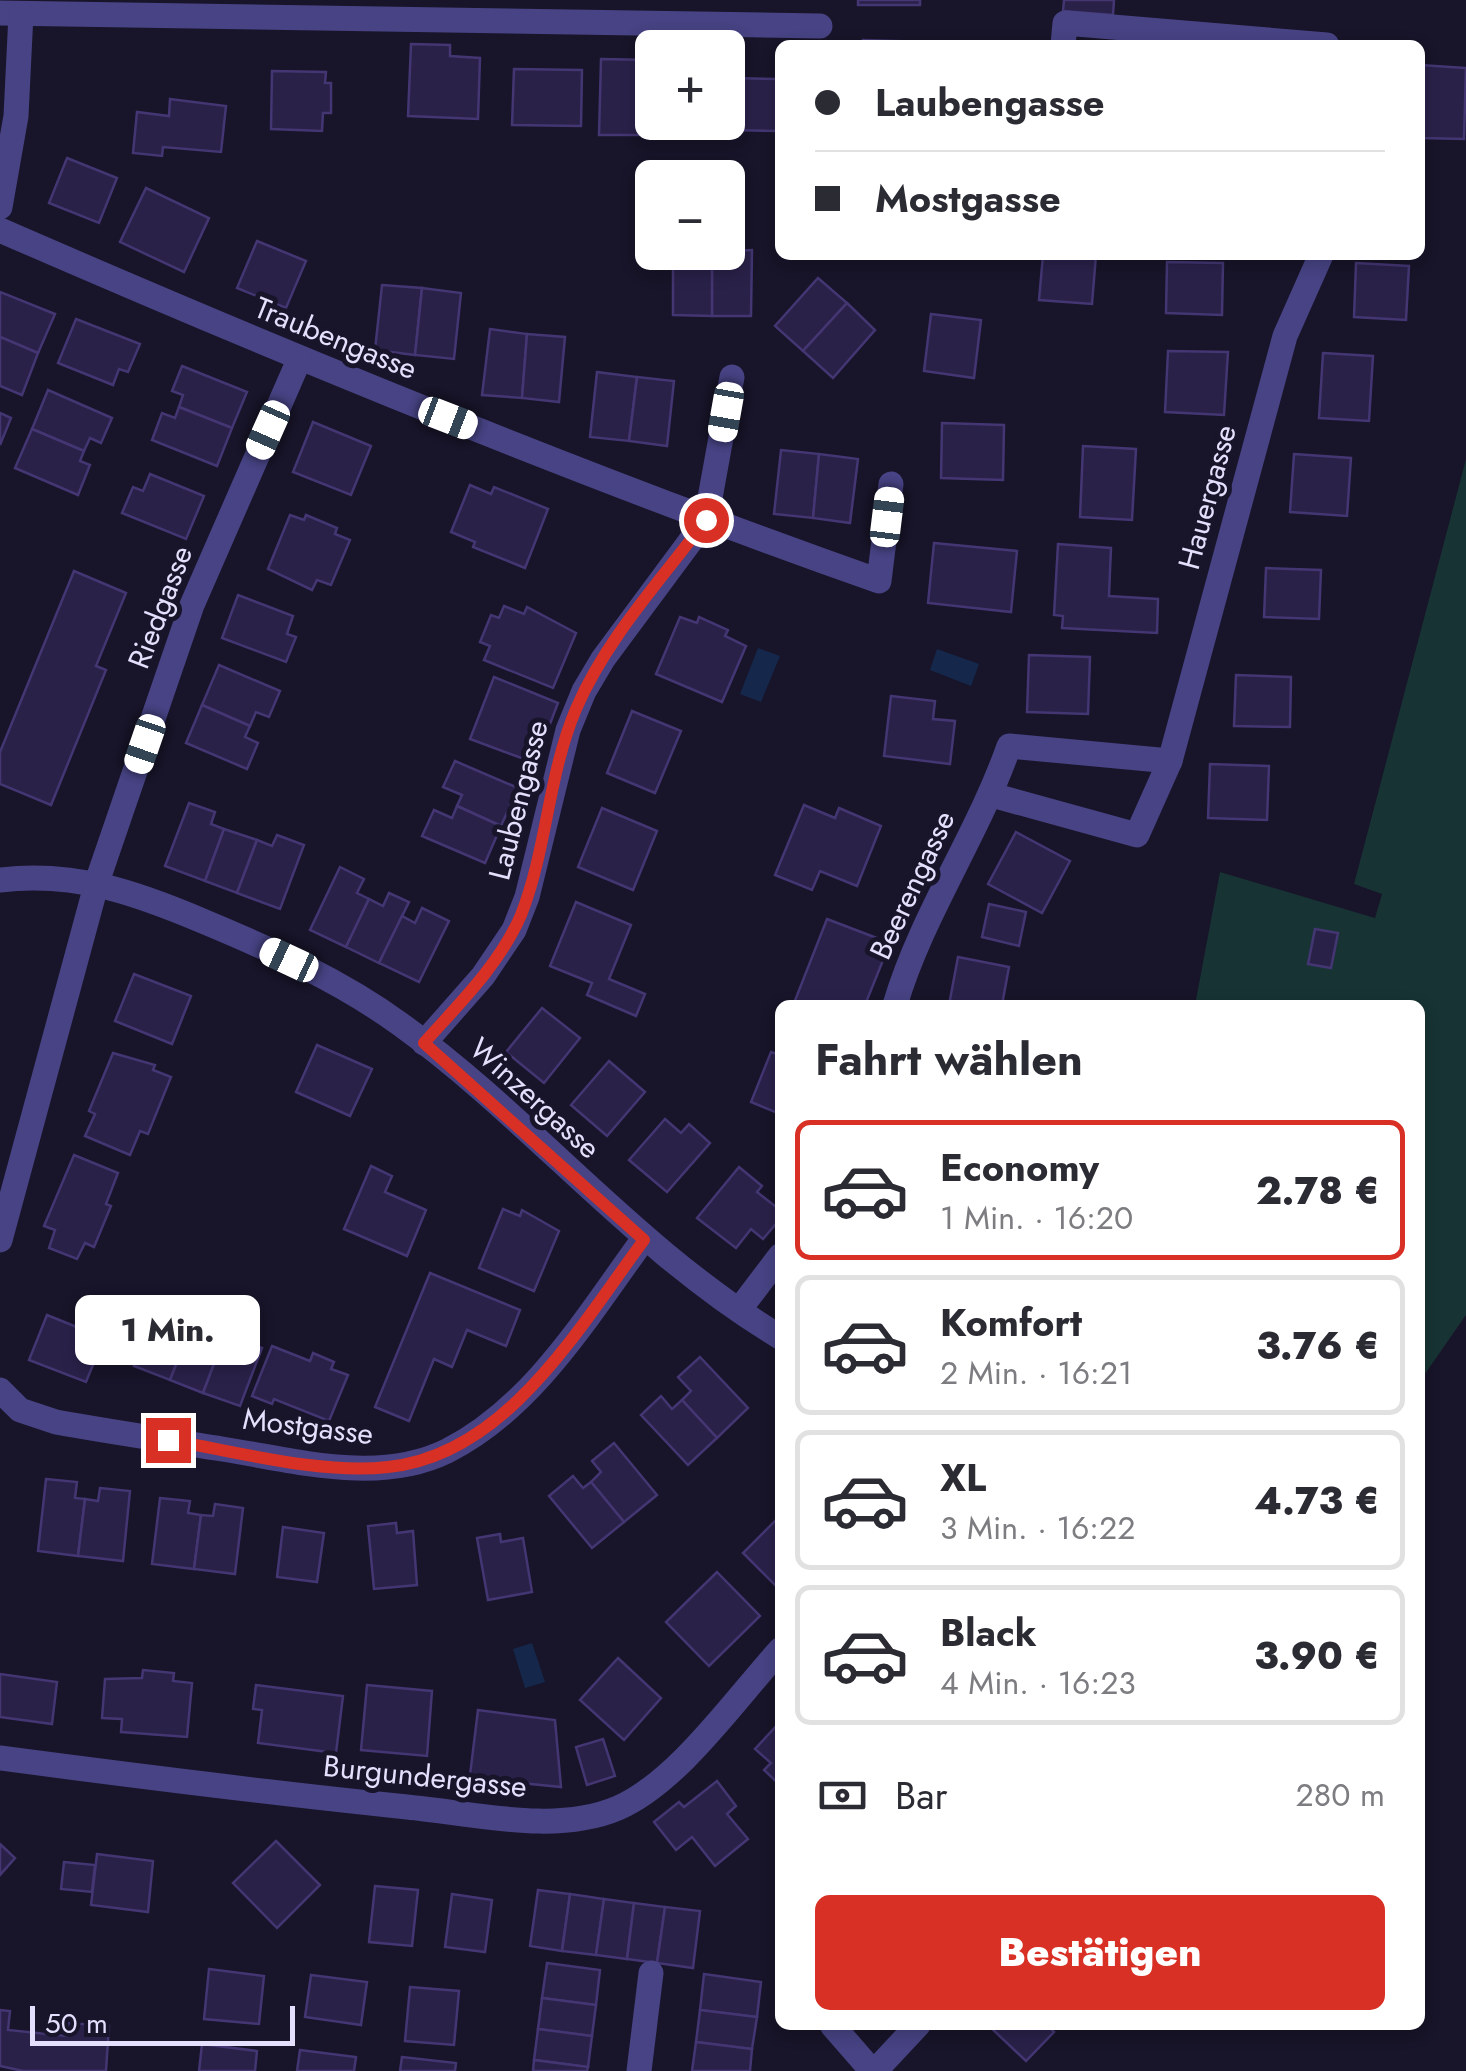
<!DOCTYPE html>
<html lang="de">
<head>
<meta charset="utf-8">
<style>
	:root { --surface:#fff; --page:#f7f7f7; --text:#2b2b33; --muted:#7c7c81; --line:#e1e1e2; --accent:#d93025 }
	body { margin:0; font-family:Jost,sans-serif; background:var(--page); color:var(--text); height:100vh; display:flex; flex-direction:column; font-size:38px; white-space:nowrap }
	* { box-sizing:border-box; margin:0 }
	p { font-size:32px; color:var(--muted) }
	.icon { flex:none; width:55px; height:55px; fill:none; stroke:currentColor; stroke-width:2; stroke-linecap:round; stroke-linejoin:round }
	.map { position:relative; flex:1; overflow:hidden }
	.sheet { position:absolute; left:775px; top:1000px; width:650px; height:1030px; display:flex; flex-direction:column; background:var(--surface); border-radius:15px; box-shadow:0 5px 15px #0003 }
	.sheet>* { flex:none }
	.banner { position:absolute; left:775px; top:40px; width:650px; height:220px; border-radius:15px; box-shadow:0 5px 15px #0003; display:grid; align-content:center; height:220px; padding:0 40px; background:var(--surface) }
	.tools { position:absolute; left:635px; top:30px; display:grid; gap:20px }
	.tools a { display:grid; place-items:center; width:110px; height:110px; border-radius:15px; background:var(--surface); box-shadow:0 5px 15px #0003; font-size:50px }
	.scale { position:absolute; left:30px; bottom:25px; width:265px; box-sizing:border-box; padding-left:10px; border:5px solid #e3dffc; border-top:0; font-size:28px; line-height:35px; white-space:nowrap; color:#e3dffc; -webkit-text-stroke:8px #181429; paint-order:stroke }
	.end { position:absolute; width:45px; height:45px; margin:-22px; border:12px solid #d93025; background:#fff; box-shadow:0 0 0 5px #fff }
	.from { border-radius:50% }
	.bubble { position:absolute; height:70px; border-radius:15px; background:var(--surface); box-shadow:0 5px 15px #0003; font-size:32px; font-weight:800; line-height:70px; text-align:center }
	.car { position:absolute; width:30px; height:60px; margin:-30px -15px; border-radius:12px; box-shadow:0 0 8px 2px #0007; background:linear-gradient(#fff 24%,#345 0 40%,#fff 0 76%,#345 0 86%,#fff 0) }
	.banner b { display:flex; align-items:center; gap:35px; height:95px; font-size:38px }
	.banner b+b { border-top:2px solid var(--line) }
	.banner i { width:25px; height:25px; background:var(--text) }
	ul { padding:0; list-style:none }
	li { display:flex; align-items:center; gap:30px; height:140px; margin:0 20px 15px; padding:0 20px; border:5px solid var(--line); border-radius:15px }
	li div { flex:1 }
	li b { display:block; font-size:38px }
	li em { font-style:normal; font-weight:800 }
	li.selected { border-color:var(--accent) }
	li>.icon { width:90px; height:90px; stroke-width:1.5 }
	h2 { padding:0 40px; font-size:45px; line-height:120px }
	.pay { display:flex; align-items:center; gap:25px; height:110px; padding:0 40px; font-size:38px }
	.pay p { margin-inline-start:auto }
	.action { display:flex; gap:20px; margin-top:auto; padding:20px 40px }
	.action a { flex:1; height:115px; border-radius:15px; background:var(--accent); color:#fff; font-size:40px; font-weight:800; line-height:115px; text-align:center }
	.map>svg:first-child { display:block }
</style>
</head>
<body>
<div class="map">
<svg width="1466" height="2071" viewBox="0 0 1466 2071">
	<rect width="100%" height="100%" fill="#181429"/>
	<path fill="#173333" d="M 1466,459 L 1466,1315 L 1420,1381 L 1420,1005 L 1195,1005 L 1220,872 L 1375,918 L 1382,894 L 1354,884 Z"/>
	<g fill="#15284c">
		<path d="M 758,648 L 780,656 L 761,702 L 740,694 Z"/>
		<path d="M 937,649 L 979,664 L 971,686 L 930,670 Z"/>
		<path d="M 532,1643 L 545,1682 L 525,1688 L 513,1649 Z"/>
	</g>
	<g fill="#2a2149" stroke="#433672" stroke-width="2.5">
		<rect x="858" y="0" width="62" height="5"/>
		<path d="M 1064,0 L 1114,0 L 1113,15 L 1063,11 Z"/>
		<path d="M 863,40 L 924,42 L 924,45 L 863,45 Z"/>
		<path d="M 411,44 L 450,45 L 450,56 L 480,58 L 478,119 L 408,116 Z"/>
		<path d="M 601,59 L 652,60 L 652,121 L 640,120 L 640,135 L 599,135 Z"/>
		<path d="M 1420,65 L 1466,68 L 1464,139 L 1420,138 Z"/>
		<path d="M 514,69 L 582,70 L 581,126 L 512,125 Z"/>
		<path d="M 272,71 L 326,72 L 325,83 L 331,83 L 331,113 L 323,113 L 322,131 L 271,129 Z"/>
		<path d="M 729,78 L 780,79 L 780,131 L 728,130 Z"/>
		<path d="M 170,99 L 226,106 L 221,152 L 163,147 L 162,156 L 133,153 L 137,112 L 169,116 Z"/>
		<path d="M 655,122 L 685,122 L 674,132 Z"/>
		<path d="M 67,158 L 117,178 L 99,223 L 49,203 Z"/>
		<path d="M 146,188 L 209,218 L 184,272 L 120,242 Z"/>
		<path d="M 257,241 L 306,261 L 286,308 L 237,288 Z"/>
		<path d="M 752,250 L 751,316 L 712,316 L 712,252 Z"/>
		<path d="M 673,252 L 712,252 L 712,316 L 673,315 Z"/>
		<path d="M 1043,255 L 1096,255 L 1092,304 L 1039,300 Z"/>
		<path d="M 1167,262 L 1223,263 L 1222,315 L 1166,313 Z"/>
		<path d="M 1356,263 L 1409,266 L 1406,320 L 1354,317 Z"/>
		<path d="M 818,278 L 847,303 L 803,351 L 775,326 Z"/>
		<path d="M 382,285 L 422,288 L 415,355 L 375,350 Z"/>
		<path d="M 422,288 L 461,293 L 454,359 L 415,355 Z"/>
		<path d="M 0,292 L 55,314 L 38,353 L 0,337 Z"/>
		<path d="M 847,303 L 875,330 L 833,378 L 803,351 Z"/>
		<path d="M 931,314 L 981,320 L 974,378 L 924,371 Z"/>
		<path d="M 76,319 L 140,344 L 128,372 L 119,369 L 113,385 L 58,363 Z"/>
		<path d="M 490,329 L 527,334 L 522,398 L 482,395 Z"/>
		<path d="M 527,334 L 565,337 L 559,402 L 522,398 Z"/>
		<path d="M 0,337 L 38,353 L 22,395 L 0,386 Z"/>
		<path d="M 1168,351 L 1228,352 L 1224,415 L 1165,412 Z"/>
		<path d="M 1323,353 L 1373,356 L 1369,421 L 1319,418 Z"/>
		<path d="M 182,366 L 247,392 L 232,428 L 179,407 L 183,395 L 172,391 Z"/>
		<path d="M 597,372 L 637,377 L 629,441 L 590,437 Z"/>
		<path d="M 637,377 L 674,381 L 667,446 L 629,441 Z"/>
		<path d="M 48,390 L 112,418 L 101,443 L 90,438 L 84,451 L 32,429 Z"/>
		<path d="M 179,407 L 232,428 L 217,466 L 152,440 L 162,413 L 175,418 Z"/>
		<path d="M 0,413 L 11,418 L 0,445 Z"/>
		<path d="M 313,422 L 371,446 L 351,495 L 293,472 Z"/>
		<path d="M 942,423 L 1004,425 L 1003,480 L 941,478 Z"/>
		<path d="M 32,429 L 84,451 L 80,461 L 90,465 L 78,495 L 15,468 Z"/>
		<path d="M 1083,446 L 1136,449 L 1132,520 L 1080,517 Z"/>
		<path d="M 781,450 L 819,454 L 813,518 L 774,514 Z"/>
		<path d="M 819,454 L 858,459 L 850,523 L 813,518 Z"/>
		<path d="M 1294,454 L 1351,458 L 1347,516 L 1290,512 Z"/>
		<path d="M 150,474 L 204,496 L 186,539 L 122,513 L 133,487 L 143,491 Z"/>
		<path d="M 470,485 L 491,494 L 494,487 L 548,509 L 525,568 L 473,547 L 475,542 L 451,532 Z"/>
		<path d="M 290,515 L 304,520 L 306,515 L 337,528 L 335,534 L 350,540 L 331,585 L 317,580 L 312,590 L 268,569 Z"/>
		<path d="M 934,543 L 1017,551 L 1011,612 L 928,603 Z"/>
		<path d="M 1058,544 L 1111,548 L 1109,596 L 1158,599 L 1157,633 L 1062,628 L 1063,616 L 1054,615 Z"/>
		<path d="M 1266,568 L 1321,570 L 1319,619 L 1264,617 Z"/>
		<path d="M 74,571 L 126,593 L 96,666 L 106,670 L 51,805 L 0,784 L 0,752 Z"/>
		<path d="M 238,595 L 293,616 L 287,634 L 296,637 L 286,662 L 222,638 Z"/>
		<path d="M 504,606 L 524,614 L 527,607 L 576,633 L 553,688 L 484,660 L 490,646 L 480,642 L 491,615 L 499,618 Z"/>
		<path d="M 680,617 L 697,623 L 699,617 L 728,630 L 725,636 L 746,646 L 722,702 L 656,674 Z"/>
		<path d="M 1029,655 L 1090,657 L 1088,714 L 1027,712 Z"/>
		<path d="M 219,665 L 280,691 L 269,717 L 256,712 L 250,726 L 202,705 Z"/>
		<path d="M 1236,675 L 1291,677 L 1290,727 L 1234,726 Z"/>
		<path d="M 494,677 L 558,703 L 550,724 L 539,720 L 524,759 L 470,739 Z"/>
		<path d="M 891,696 L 935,701 L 933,719 L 955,721 L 950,764 L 884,756 Z"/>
		<path d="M 202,705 L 250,726 L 245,737 L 258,743 L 247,769 L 186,743 Z"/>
		<path d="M 632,711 L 681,731 L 655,793 L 607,773 Z"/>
		<path d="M 455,761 L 518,788 L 501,826 L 457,806 L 462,795 L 443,787 Z"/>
		<path d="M 1210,764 L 1269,766 L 1267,820 L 1208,818 Z"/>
		<path d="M 189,803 L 215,812 L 211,824 L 224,829 L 205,881 L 165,866 Z"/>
		<path d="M 804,805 L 835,818 L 839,808 L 881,826 L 857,886 L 820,871 L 812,890 L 775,875 Z"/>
		<path d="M 457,806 L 501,826 L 485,863 L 422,836 L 434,810 L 452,818 Z"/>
		<path d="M 602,808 L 657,831 L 633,890 L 578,867 Z"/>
		<path d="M 224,829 L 257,840 L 237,893 L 205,881 Z"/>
		<path d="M 1016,832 L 1070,861 L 1042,913 L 988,884 Z"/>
		<path d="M 277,835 L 304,845 L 280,909 L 237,893 L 257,840 L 272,846 Z"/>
		<path d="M 340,867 L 364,879 L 357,893 L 369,899 L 346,947 L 310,930 Z"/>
		<path d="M 389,893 L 409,902 L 379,963 L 346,947 L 369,899 L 383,906 Z"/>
		<path d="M 576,902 L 631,925 L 609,979 L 645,994 L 636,1016 L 587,995 L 592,983 L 550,966 Z"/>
		<path d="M 989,904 L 1026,912 L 1019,946 L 982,937 Z"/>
		<path d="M 422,908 L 449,921 L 419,982 L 379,963 L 402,916 L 415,923 Z"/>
		<path d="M 827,919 L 890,943 L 865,1005 L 794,1003 Z"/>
		<path d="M 1315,929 L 1338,933 L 1331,968 L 1308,964 Z"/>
		<path d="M 958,957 L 1009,967 L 1002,1005 L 949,1005 Z"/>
		<path d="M 134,974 L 191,996 L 172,1044 L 115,1021 Z"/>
		<path d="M 542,1008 L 580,1038 L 544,1083 L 506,1052 Z"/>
		<path d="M 317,1045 L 372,1069 L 350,1116 L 296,1092 Z"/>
		<path d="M 771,1052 L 780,1055 L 780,1114 L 751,1102 Z"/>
		<path d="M 113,1053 L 155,1065 L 153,1070 L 171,1077 L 148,1134 L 140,1131 L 130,1155 L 85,1136 L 95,1114 L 89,1111 Z"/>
		<path d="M 609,1061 L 645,1092 L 607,1136 L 571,1105 Z"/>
		<path d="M 665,1119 L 681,1133 L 689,1124 L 710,1143 L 667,1192 L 629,1160 Z"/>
		<path d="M 74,1155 L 118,1173 L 106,1204 L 111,1206 L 94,1247 L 85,1243 L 77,1259 L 49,1248 L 55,1230 L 44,1226 Z"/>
		<path d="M 371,1166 L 392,1176 L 385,1192 L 426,1210 L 407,1256 L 344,1229 Z"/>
		<path d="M 739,1167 L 762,1186 L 757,1192 L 780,1210 L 780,1219 L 763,1239 L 751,1229 L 736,1248 L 697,1218 Z"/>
		<path d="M 503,1209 L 520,1216 L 522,1210 L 559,1231 L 534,1291 L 479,1268 Z"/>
		<path d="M 430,1273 L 520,1310 L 506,1346 L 467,1330 L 452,1367 L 434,1359 L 409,1421 L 375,1407 Z"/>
		<path d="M 180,1305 L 197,1311 L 170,1380 L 134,1366 L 157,1307 L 176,1315 Z"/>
		<path d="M 47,1315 L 104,1338 L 86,1382 L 29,1360 Z"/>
		<path d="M 210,1316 L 229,1324 L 203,1393 L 170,1380 L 193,1322 L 206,1327 Z"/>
		<path d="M 229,1324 L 247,1330 L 243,1341 L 262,1348 L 240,1406 L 203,1393 Z"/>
		<path d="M 272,1346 L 310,1361 L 313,1353 L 334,1362 L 331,1369 L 348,1375 L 329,1421 L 274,1399 L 272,1404 L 252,1396 Z"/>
		<path d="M 700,1357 L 748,1408 L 717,1438 L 682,1400 L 691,1391 L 678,1377 Z"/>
		<path d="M 661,1396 L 672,1409 L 682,1400 L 717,1438 L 688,1465 L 641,1415 Z"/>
		<path d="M 614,1443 L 657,1495 L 624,1522 L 591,1482 L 601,1472 L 592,1461 Z"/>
		<path d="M 573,1476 L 583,1488 L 591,1482 L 624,1522 L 592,1548 L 549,1496 Z"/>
		<path d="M 46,1479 L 77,1482 L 75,1498 L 85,1499 L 78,1556 L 38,1551 Z"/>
		<path d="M 100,1488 L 130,1491 L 123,1561 L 78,1556 L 85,1499 L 98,1501 Z"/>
		<path d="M 160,1498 L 190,1501 L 188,1513 L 201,1515 L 194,1569 L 152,1564 Z"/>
		<path d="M 215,1504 L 243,1508 L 235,1574 L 194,1569 L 201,1515 L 213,1516 Z"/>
		<path d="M 780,1516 L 780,1582 L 776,1586 L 743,1553 Z"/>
		<path d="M 396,1523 L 397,1533 L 413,1531 L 417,1585 L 374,1589 L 368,1526 Z"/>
		<path d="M 283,1527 L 324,1533 L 317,1582 L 277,1577 Z"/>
		<path d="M 500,1534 L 501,1542 L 523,1538 L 532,1592 L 488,1600 L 477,1538 Z"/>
		<path d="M 717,1572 L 760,1616 L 709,1666 L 666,1622 Z"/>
		<path d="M 618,1658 L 661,1698 L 624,1740 L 580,1700 Z"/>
		<path d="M 143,1670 L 174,1673 L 173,1681 L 192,1683 L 187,1737 L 121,1732 L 122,1719 L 102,1718 L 105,1679 L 142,1678 Z"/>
		<path d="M 0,1674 L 57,1682 L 52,1724 L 0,1717 Z"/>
		<path d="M 256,1685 L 343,1696 L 336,1753 L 258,1743 L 262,1710 L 253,1709 Z"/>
		<path d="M 367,1685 L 432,1691 L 427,1756 L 361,1750 Z"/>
		<path d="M 478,1710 L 555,1720 L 561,1787 L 520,1783 L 520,1790 L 469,1783 Z"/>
		<path d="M 780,1722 L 780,1785 L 764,1770 L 771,1763 L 755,1749 Z"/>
		<path d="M 603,1739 L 615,1776 L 587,1785 L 576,1747 Z"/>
		<path d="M 717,1781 L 736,1806 L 727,1814 L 748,1839 L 715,1866 L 692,1837 L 676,1850 L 654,1822 L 679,1802 L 684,1807 Z"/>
		<path d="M 276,1841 L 320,1885 L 277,1928 L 233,1883 Z"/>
		<path d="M 0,1844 L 15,1858 L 0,1875 Z"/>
		<path d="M 97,1854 L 153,1861 L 148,1912 L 91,1905 Z"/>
		<path d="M 64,1862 L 95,1865 L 92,1892 L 61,1889 Z"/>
		<path d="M 375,1886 L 418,1890 L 412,1946 L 369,1942 Z"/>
		<path d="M 538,1890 L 570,1894 L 562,1951 L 530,1946 Z"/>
		<path d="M 452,1894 L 492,1900 L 485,1952 L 445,1947 Z"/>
		<path d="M 570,1894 L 604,1899 L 596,1955 L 562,1951 Z"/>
		<path d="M 604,1899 L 634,1903 L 627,1959 L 596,1955 Z"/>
		<path d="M 634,1903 L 665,1907 L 657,1963 L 627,1959 Z"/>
		<path d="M 665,1907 L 700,1911 L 693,1968 L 657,1963 Z"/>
		<path d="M 547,1963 L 600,1970 L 596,2005 L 542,1998 Z"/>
		<path d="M 209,1969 L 264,1976 L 259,2024 L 204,2019 Z"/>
		<path d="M 704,1974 L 761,1982 L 757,2017 L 700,2010 Z"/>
		<path d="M 311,1975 L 367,1982 L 361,2025 L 305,2017 Z"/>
		<path d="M 410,1987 L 459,1991 L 454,2045 L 405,2041 Z"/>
		<path d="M 542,1998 L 596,2005 L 592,2036 L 538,2029 Z"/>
		<path d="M 0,2010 L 10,2011 L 8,2030 L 67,2036 L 68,2023 L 109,2026 L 106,2071 L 23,2071 L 0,2066 Z"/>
		<path d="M 700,2010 L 757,2017 L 752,2049 L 696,2042 Z"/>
		<path d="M 988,2025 L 1047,2025 L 1054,2032 L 1026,2061 Z"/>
		<path d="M 538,2029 L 592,2036 L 588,2067 L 534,2060 Z"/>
		<path d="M 696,2042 L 752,2049 L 750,2071 L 692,2071 Z"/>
		<path d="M 202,2044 L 257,2051 L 255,2071 L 199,2071 Z"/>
		<path d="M 300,2050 L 356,2057 L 354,2071 L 297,2071 Z"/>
		<path d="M 402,2057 L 456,2063 L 455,2071 L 400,2071 Z"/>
		<path d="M 534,2060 L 588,2067 L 587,2071 L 533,2071 Z"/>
	</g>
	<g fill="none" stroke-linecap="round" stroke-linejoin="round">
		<g stroke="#474384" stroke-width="25">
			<path d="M 0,13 L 820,26"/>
			<path d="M 1063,45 L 1065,23 L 1327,45"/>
			<path d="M 0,207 L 16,116 L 21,14"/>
			<path d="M 0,230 C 289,356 581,476 879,581 L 891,484"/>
			<path d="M 1170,761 L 1285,336 L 1321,255"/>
			<path d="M 0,880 C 75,871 137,893 205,922 C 272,950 341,981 400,1024 C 534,1121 634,1249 780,1337"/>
			<path d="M 895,1005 C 922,914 978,835 1009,746 L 1170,761 L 1137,835 L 992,795"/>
			<path d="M 424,1043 L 483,976 L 514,930 L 527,897 L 568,730 L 584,691 L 603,659 L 706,520 L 732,377"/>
			<path d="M 0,1240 L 97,882 L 192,605 L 299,360"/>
			<path d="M 739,1310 L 780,1256"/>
			<path d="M 0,1390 L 20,1410 L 56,1422 C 111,1432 167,1440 222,1449 C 294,1460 378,1485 447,1451 C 533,1408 588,1315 643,1240"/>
			<path d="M 0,1758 C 136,1776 271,1793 407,1807 C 473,1813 555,1835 618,1808 C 678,1782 736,1698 780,1650"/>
			<path d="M 832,2025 L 872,2071"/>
			<path d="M 639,2071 L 651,1973"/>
			<path d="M 875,2071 L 918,2025"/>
		</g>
	</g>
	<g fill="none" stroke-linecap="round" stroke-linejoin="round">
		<path stroke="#d93025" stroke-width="12" d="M 168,1440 C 235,1451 321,1475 388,1467 C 507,1455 579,1327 644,1240 L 424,1043 C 459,1004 500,964 521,915 C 547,849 548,775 576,709 C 606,639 661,580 706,520"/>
	</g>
	<g text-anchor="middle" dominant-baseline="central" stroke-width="10" stroke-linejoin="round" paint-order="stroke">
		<g font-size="30" fill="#e3dffc" stroke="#181429">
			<text transform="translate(336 338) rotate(22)">Traubengasse</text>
			<text transform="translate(1207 497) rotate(-75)">Hauergasse</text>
			<text transform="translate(160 607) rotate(-69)">Riedgasse</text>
			<text transform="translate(518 800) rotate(-76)">Laubengasse</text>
			<text transform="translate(912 885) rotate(-65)">Beerengasse</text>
			<text transform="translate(535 1098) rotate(42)">Winzergasse</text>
			<text transform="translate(308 1426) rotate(7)">Mostgasse</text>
			<text transform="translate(425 1776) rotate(6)">Burgundergasse</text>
		</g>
	</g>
</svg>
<div class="tools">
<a>+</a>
<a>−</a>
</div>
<div class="scale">50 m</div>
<i class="end from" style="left:706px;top:520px"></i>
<i class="end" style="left:168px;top:1440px"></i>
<div class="bubble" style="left:75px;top:1295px;width:185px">1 Min.</div>
<i class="car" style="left:726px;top:412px;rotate:190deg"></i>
<i class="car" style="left:448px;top:418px;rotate:111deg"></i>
<i class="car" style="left:268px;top:430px;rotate:204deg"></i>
<i class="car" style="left:887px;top:517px;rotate:7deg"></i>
<i class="car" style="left:145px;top:744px;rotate:199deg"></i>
<i class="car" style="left:289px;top:960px;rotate:295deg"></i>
<div class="banner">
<b><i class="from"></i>Laubengasse</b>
<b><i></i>Mostgasse</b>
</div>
<section class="sheet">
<h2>Fahrt wählen</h2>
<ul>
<li class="selected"><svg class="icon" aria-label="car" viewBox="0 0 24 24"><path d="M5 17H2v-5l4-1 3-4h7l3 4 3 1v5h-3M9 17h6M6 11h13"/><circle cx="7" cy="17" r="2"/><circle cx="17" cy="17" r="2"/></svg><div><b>Economy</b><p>1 Min. · 16:20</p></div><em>2.78 €</em></li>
<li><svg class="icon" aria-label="car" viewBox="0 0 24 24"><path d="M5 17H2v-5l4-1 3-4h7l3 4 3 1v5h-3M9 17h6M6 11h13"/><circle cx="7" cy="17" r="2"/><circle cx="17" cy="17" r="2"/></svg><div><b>Komfort</b><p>2 Min. · 16:21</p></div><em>3.76 €</em></li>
<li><svg class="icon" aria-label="car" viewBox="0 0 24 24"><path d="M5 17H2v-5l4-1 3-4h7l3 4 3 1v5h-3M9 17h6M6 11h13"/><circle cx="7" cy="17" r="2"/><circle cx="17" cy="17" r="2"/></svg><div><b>XL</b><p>3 Min. · 16:22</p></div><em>4.73 €</em></li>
<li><svg class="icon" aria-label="car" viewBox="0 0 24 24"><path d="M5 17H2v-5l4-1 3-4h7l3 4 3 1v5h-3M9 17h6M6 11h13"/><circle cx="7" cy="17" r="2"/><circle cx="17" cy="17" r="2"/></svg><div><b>Black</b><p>4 Min. · 16:23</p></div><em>3.90 €</em></li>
</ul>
<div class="pay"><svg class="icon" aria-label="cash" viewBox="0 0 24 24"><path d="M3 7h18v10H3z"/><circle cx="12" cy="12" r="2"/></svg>Bar<p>280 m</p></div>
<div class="action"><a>Bestätigen</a></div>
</section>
</div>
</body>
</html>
